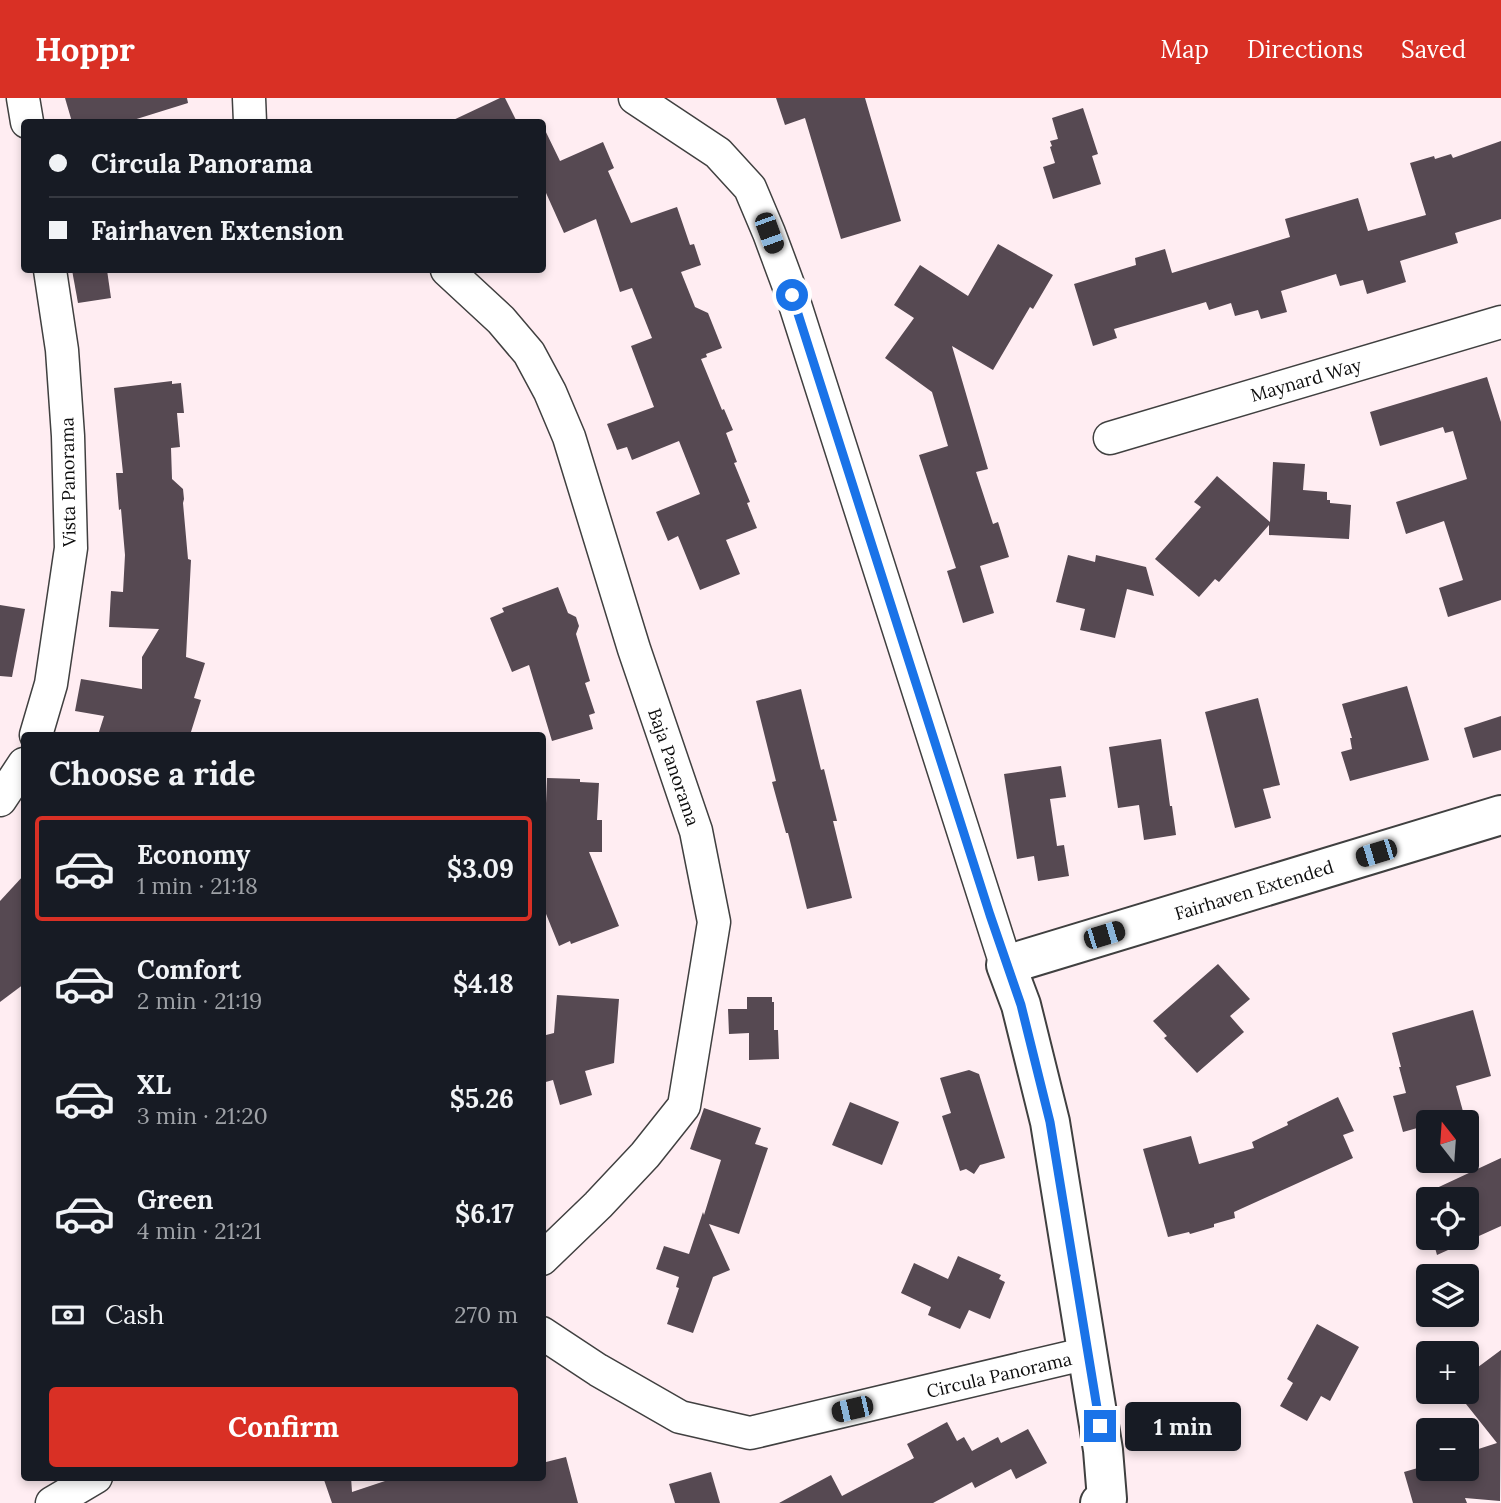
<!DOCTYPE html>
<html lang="en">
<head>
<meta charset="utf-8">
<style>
	:root { --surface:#171b24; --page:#20242c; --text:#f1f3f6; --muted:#9ea1a6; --line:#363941; --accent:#d93025 }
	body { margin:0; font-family:Lora,serif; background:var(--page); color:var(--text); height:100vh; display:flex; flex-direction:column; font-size:26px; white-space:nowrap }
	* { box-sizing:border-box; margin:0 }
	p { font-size:23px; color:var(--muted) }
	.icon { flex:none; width:38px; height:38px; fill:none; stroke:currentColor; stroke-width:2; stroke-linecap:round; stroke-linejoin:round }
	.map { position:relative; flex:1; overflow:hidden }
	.sheet { position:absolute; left:21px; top:634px; width:525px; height:749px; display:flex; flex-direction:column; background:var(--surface); border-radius:7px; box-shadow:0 4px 10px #0003 }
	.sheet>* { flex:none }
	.guide { position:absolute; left:21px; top:21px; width:525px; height:154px; border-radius:7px; box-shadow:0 4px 10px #0003; display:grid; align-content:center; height:154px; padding:0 28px; background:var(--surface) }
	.needle { width:46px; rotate:343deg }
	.buttons { position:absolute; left:1416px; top:1012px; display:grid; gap:14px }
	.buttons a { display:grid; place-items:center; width:63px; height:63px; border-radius:7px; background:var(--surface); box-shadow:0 4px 10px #0003; font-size:35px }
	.end { position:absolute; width:32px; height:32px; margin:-16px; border:9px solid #1a73e8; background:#fff; box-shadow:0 0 0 4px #fff }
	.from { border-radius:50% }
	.bubble { position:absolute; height:49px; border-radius:7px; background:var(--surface); box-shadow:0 4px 10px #0003; font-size:23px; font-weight:700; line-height:49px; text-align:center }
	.car { position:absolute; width:21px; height:42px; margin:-21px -10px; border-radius:9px; box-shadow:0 0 5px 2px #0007; background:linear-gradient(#222 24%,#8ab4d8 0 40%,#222 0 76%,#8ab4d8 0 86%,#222 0) }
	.guide b { display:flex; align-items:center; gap:24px; height:66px; font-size:26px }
	.guide b+b { border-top:2px solid var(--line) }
	.guide i { width:18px; height:18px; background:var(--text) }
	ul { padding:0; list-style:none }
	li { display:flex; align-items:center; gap:21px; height:105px; margin:0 14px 10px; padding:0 14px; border:4px solid transparent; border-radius:7px }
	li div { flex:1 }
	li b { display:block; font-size:26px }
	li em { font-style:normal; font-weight:700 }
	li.on { border-color:var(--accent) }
	li>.icon { width:63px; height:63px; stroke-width:1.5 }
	h2 { padding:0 28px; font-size:32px; line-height:84px }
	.pay { display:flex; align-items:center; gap:18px; height:77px; padding:0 28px; font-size:26px }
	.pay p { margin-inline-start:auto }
	.button { display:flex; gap:14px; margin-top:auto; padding:14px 28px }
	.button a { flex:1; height:80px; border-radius:7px; background:var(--accent); color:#fff; font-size:28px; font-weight:700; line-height:80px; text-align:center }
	header { display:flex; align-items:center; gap:42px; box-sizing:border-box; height:98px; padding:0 35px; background:var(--accent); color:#fff }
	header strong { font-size:33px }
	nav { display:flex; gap:38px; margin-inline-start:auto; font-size:24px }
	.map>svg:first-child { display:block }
</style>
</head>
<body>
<header>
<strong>Hoppr</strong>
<nav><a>Map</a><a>Directions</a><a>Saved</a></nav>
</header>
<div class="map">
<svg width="1501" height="1405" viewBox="0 0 1501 1405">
	<rect width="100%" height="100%" fill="#ffedf2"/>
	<g fill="#564952">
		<path d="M 65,0 L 187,0 L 188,5 L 127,24 L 72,24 Z"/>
		<path d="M 500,0 L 505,0 L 517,24 L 449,24 Z"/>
		<path d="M 776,0 L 865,0 L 901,123 L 841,141 L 805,20 L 785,27 Z"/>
		<path d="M 1083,10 L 1098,56 L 1092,58 L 1101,86 L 1053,101 L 1043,69 L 1055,65 L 1050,49 L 1052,48 L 1050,43 L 1058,41 L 1052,20 Z"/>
		<path d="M 542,26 L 560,63 L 603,44 L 614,70 L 608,73 L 631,125 L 677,109 L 690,147 L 694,146 L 701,167 L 681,174 L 695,209 L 708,215 L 722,250 L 706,256 L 707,259 L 701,261 L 722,312 L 724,311 L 733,332 L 726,335 L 737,364 L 734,365 L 750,404 L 747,405 L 757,430 L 726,442 L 740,476 L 700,492 L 678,438 L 668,443 L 656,414 L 700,396 L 679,343 L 632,362 L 627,349 L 617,352 L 607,326 L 654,309 L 631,248 L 652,240 L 632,190 L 620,194 L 596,121 L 564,135 L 542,86 Z"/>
		<path d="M 1501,43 L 1501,121 L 1455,135 L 1458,145 L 1400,163 L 1406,184 L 1367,196 L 1363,182 L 1340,188 L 1336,176 L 1281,193 L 1287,214 L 1261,221 L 1258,212 L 1235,218 L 1231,205 L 1209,212 L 1206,204 L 1114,231 L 1117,240 L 1093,248 L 1074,186 L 1136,167 L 1135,160 L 1165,151 L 1172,175 L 1290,139 L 1285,121 L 1358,100 L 1368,133 L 1426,117 L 1410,65 L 1434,58 L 1435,61 L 1451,56 L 1453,60 Z"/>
		<path d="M 998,146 L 1053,177 L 1033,211 L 1030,209 L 993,272 L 952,248 L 988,371 L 976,374 L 993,426 L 998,424 L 1009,459 L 980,468 L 994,515 L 963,525 L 947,473 L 956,470 L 919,357 L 948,348 L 932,294 L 885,260 L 914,220 L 894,207 L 920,167 L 968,198 Z"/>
		<path d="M 72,172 L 107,172 L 111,200 L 78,205 Z"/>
		<path d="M 1487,279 L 1501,324 L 1501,502 L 1448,519 L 1439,490 L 1463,482 L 1444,423 L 1406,436 L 1396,404 L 1467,381 L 1453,333 L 1445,335 L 1443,329 L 1380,348 L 1370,314 Z"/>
		<path d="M 172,283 L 172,286 L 181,285 L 184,315 L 177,315 L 180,349 L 171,350 L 172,381 L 183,391 L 184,401 L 183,405 L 188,461 L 191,462 L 186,559 L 205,565 L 194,600 L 201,602 L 190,637 L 98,637 L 104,618 L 75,613 L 81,581 L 142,591 L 142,559 L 159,531 L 109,529 L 111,493 L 123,494 L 125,457 L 121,411 L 119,412 L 116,375 L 123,375 L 114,290 Z"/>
		<path d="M 1273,364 L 1305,366 L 1303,392 L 1327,394 L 1327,402 L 1330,402 L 1330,405 L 1351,407 L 1349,441 L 1269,437 L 1269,427 L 1219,484 L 1215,481 L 1199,499 L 1155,461 L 1201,409 L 1194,404 L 1217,378 L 1270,424 Z"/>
		<path d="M 1068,457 L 1095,464 L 1096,457 L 1146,469 L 1154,498 L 1127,491 L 1115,540 L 1080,532 L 1085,511 L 1056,504 Z"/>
		<path d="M 558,489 L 568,515 L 576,519 L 579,528 L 576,536 L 590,583 L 585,585 L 595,615 L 589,617 L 593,631 L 552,643 L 529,567 L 512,574 L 490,520 L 504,514 L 502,510 Z"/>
		<path d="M 0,507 L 25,511 L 12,579 L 0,578 Z"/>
		<path d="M 1407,588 L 1429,662 L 1350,683 L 1341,654 L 1352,651 L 1350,640 L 1352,640 L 1342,606 Z"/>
		<path d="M 801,591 L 821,672 L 824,671 L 837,723 L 833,723 L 852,800 L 807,811 L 788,735 L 786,735 L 772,684 L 776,683 L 756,603 Z"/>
		<path d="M 1258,600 L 1280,687 L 1263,691 L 1271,720 L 1235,730 L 1205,614 Z"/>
		<path d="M 1501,618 L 1501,652 L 1473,660 L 1464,630 Z"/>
		<path d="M 1161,641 L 1170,708 L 1172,708 L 1176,737 L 1144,742 L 1139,707 L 1118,710 L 1109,649 Z"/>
		<path d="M 1061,668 L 1066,699 L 1050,701 L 1057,748 L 1064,747 L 1069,778 L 1038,783 L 1034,758 L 1017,761 L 1004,676 Z"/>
		<path d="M 547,680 L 580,681 L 580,684 L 599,685 L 597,722 L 602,722 L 602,754 L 589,754 L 619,828 L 571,846 L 570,843 L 559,848 L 542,806 Z"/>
		<path d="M 24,777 L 24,886 L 0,904 L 0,803 Z"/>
		<path d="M 1218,866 L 1250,901 L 1230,918 L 1244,934 L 1197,975 L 1164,940 L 1167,938 L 1153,923 Z"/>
		<path d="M 557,897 L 619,901 L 614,965 L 585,973 L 592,997 L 560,1007 L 553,982 L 542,985 L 542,938 L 554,935 Z"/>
		<path d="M 747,899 L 772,899 L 772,904 L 774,904 L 774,932 L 778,932 L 779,961 L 749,962 L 749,935 L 729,936 L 728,911 L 747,911 Z"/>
		<path d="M 1473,912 L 1491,978 L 1456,988 L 1464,1017 L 1441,1024 L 1428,1024 L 1428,1027 L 1403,1034 L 1393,998 L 1406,995 L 1399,969 L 1401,969 L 1392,935 Z"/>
		<path d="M 969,972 L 979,976 L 1005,1060 L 980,1067 L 974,1076 L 966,1071 L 960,1073 L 942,1018 L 951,1015 L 940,980 Z"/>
		<path d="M 1338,999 L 1354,1033 L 1343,1037 L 1353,1060 L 1234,1114 L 1235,1120 L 1214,1126 L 1214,1129 L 1190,1136 L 1189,1134 L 1168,1139 L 1143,1051 L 1191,1038 L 1199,1066 L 1254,1050 L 1252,1044 L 1288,1027 L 1287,1024 Z"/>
		<path d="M 850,1004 L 899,1024 L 882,1067 L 832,1047 Z"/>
		<path d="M 704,1010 L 761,1030 L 755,1046 L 768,1050 L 739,1136 L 709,1126 L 730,1172 L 713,1179 L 693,1235 L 667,1226 L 679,1190 L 676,1189 L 679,1179 L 656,1171 L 664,1148 L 689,1156 L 703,1114 L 704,1117 L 721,1062 L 690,1051 Z"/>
		<path d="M 1501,1060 L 1501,1128 L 1437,1157 L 1432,1139 L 1466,1139 L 1466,1101 L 1429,1101 L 1426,1095 Z"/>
		<path d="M 958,1158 L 1001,1177 L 999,1181 L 1005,1184 L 990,1221 L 969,1212 L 960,1231 L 928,1217 L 931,1209 L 901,1195 L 914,1165 L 948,1181 Z"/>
		<path d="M 1317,1226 L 1359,1249 L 1330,1303 L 1321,1298 L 1307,1323 L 1280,1308 L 1293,1285 L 1287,1281 Z"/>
		<path d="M 1501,1252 L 1500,1403 L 1465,1400 L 1467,1405 L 1413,1405 L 1404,1374 L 1428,1367 L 1428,1370 L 1466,1370 L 1466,1355 L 1497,1345 L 1466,1306 L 1466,1278 Z"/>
		<path d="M 947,1324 L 957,1343 L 964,1339 L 972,1353 L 998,1339 L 1001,1345 L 1028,1331 L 1047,1365 L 1016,1381 L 1011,1371 L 975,1390 L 972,1384 L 933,1405 L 779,1405 L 831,1377 L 842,1398 L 914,1360 L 907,1346 Z"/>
		<path d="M 566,1359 L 578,1405 L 332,1405 L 323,1379 L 351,1379 L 352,1394 L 397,1379 L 542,1379 L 542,1365 Z"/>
		<path d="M 711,1374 L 720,1405 L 675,1405 L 669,1386 Z"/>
	</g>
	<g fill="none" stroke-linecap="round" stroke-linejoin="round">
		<defs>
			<g id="minor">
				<path d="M 23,0 L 27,24"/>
				<path d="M 249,0 L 250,24"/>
				<path d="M 635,0 L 718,55 L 750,90 L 769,135 L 792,197 L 1006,867"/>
				<path d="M 447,172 L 501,222 L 529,255 L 550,294 L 569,339 L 634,551 L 696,733 L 714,824 L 684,1008 L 645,1057 L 598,1107 L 542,1161"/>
				<path d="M 1110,340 L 1501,224"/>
				<path d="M 36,637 L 51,586 L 71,450 L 68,338 L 62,252 L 50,172"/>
				<path d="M 0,702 L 24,666"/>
				<path d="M 542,1235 L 598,1272 L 680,1319 L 750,1335 L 1088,1255"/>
				<path d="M 52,1405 L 96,1379"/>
			</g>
			<path id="tertiary" d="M 1100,1405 L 1107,1401 L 1103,1352 L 1050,1024 L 1021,907 L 1006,867 L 1501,717"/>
		</defs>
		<use href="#minor" stroke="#404040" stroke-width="35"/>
		<use href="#tertiary" stroke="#404040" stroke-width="42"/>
		<use href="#minor" stroke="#fff" stroke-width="32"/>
		<use href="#tertiary" stroke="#fff" stroke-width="38"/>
	</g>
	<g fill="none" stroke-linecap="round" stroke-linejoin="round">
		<path stroke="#1a73e8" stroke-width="9" d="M 792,197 L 990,817 L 1021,907 L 1050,1024 L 1100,1328"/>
	</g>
	<g text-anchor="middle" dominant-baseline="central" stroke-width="7" stroke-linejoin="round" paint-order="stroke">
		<g font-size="18" fill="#0d0d0d" stroke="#fff">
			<text transform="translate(1306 282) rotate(-16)">Maynard Way</text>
			<text transform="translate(68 384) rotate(-91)">Vista Panorama</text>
			<text transform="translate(674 669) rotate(71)">Baja Panorama</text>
			<text transform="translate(1254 792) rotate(-17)">Fairhaven Extended</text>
			<text transform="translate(999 1277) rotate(-13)">Circula Panorama</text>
		</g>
	</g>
</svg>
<div class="buttons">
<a><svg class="needle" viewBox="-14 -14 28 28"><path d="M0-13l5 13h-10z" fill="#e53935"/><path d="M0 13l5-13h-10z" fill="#9ea1a6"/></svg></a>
<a><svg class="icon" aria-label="locate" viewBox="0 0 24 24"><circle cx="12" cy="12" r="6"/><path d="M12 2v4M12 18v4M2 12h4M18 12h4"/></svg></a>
<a><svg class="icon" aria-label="layers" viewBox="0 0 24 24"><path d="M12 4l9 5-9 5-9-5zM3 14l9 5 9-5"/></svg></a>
<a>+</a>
<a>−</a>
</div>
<i class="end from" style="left:792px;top:197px"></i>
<i class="end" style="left:1100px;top:1328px"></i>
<div class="bubble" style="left:1125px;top:1304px;width:116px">1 min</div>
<i class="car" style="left:769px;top:135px;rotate:160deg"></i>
<i class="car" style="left:1376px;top:755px;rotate:253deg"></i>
<i class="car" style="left:1104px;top:837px;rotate:73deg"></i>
<i class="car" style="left:852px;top:1311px;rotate:257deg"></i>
<div class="guide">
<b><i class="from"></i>Circula Panorama</b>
<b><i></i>Fairhaven Extension</b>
</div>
<section class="sheet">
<h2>Choose a ride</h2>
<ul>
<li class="on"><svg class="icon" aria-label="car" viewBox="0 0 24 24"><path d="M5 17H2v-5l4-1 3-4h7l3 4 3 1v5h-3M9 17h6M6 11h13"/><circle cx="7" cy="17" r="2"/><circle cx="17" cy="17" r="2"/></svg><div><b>Economy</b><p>1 min · 21:18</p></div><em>$3.09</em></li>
<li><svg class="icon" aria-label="car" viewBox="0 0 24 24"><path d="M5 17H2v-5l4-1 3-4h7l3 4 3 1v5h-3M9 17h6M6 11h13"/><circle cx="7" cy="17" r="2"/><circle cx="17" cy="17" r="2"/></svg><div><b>Comfort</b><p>2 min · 21:19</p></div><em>$4.18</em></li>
<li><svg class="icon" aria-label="car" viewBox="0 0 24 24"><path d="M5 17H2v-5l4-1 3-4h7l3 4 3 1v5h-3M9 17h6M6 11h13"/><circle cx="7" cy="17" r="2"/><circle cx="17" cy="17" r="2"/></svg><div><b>XL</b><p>3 min · 21:20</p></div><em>$5.26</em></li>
<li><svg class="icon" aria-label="car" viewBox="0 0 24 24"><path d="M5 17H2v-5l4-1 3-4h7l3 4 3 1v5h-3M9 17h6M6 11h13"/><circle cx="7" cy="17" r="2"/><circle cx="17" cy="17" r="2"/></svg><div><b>Green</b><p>4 min · 21:21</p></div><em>$6.17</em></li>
</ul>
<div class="pay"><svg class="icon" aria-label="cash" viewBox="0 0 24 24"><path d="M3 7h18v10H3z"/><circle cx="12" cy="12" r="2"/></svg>Cash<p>270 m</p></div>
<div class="button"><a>Confirm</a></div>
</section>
</div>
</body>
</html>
